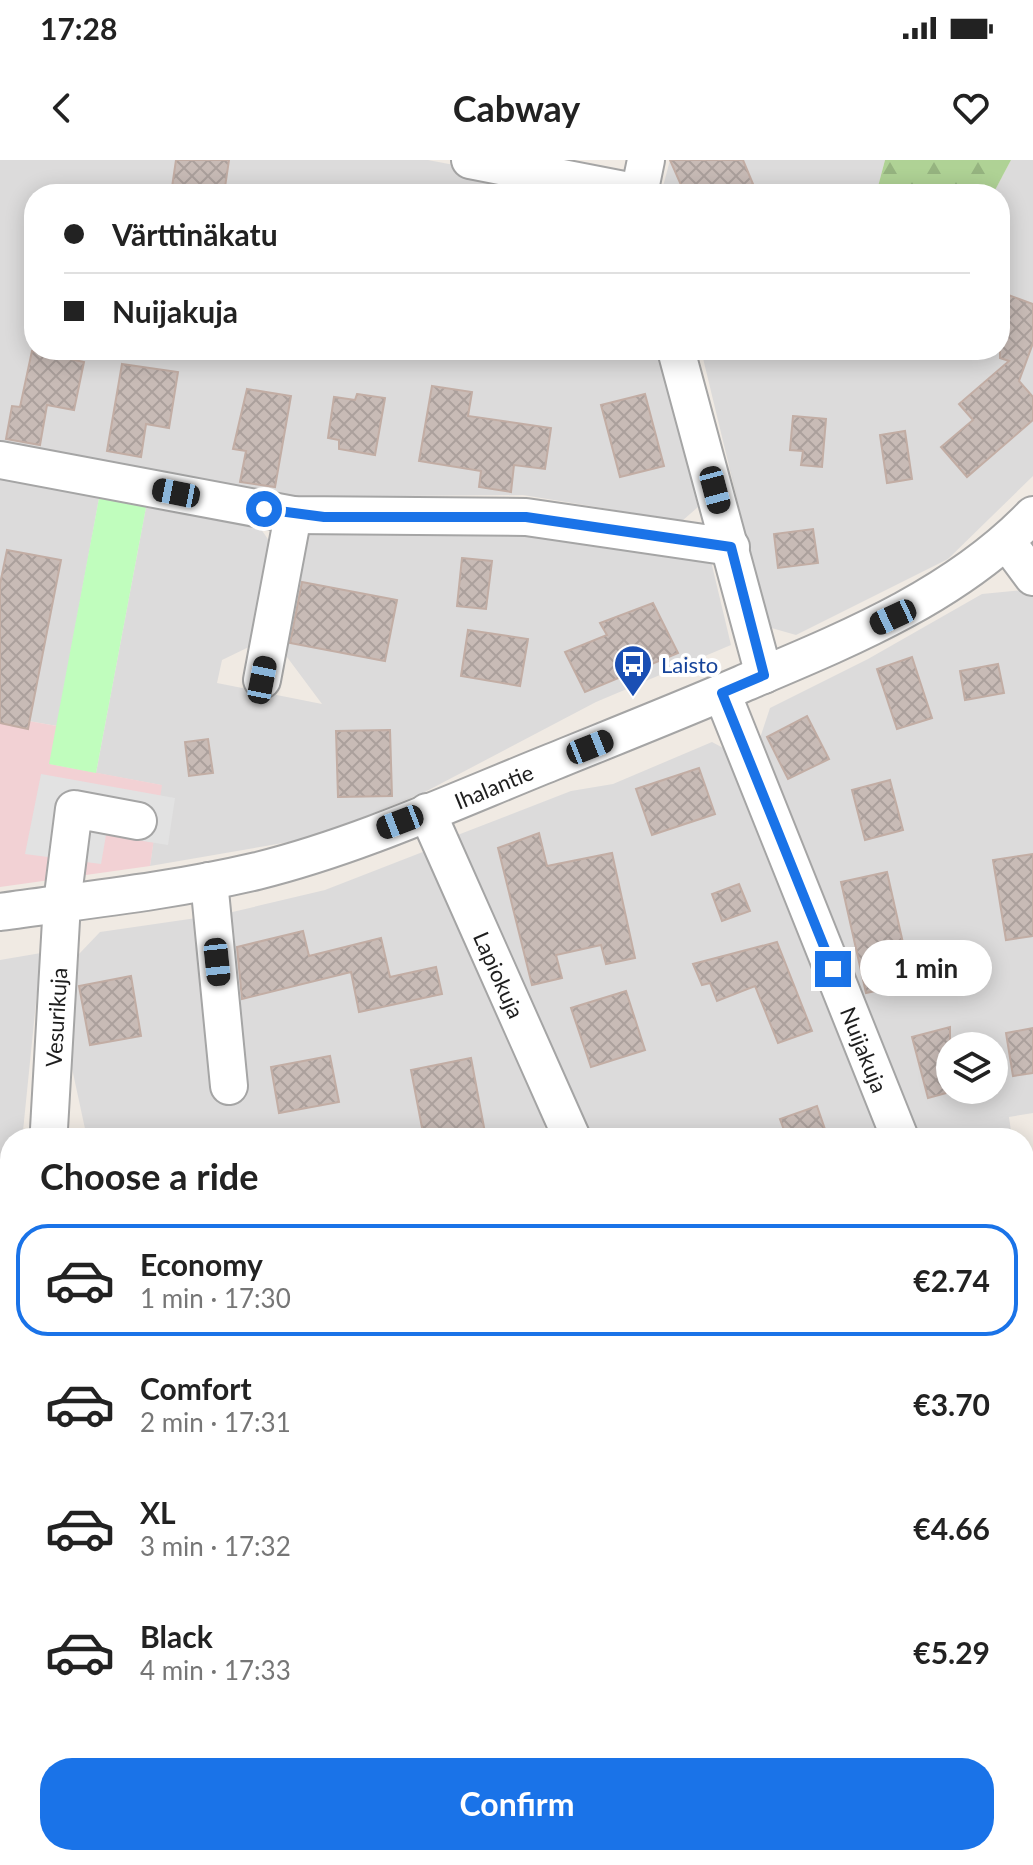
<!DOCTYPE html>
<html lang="en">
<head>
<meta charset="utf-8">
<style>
	:root { --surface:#fff; --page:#f6f6f6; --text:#222; --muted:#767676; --line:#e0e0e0; --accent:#1a73e8 }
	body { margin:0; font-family:Lato,sans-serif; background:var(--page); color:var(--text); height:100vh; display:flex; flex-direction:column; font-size:30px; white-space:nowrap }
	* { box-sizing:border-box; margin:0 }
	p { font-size:26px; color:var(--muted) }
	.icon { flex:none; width:44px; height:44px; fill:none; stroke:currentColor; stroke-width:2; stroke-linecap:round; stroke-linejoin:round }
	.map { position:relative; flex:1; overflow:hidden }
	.drawer { position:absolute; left:0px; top:968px; width:1034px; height:738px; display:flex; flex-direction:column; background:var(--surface); border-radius:32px 32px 0 0; box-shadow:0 4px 20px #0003 }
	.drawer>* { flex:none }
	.hud { position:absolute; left:24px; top:24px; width:986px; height:176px; border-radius:32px; box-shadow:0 4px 20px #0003; display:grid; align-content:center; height:176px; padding:0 40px; background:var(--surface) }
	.controls { position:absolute; left:936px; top:872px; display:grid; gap:16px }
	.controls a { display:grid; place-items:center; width:72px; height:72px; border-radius:50%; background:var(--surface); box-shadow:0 4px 20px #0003; font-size:40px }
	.end { position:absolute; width:36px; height:36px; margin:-18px; border:10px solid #1a73e8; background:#fff; box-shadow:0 0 0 4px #fff }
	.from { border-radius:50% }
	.bubble { position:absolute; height:56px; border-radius:28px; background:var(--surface); box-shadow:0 4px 20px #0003; font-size:26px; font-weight:700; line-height:56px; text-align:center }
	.car { position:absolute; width:24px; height:48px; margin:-24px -12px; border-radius:10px; box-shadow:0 0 6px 2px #0007; background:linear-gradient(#222 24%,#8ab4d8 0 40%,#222 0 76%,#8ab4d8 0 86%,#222 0) }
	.hud b { display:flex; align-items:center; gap:28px; height:76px; font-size:30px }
	.hud b+b { border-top:2px solid var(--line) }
	.hud i { width:20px; height:20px; background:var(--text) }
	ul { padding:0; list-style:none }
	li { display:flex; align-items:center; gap:24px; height:112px; margin:0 16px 12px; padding:0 24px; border:4px solid transparent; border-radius:32px }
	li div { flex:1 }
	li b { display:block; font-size:30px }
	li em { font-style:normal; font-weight:700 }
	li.current { border-color:var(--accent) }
	li>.icon { width:72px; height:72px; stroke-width:1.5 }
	h2 { padding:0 40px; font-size:36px; line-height:96px }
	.button { display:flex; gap:16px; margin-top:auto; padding:16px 40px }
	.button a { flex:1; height:92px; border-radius:32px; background:var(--accent); color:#fff; font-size:32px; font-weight:700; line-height:92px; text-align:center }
	.status { display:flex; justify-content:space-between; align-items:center; height:56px; padding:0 40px; background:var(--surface); direction:ltr }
	.status svg { height:22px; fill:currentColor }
	header { display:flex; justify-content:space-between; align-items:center; height:104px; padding:0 40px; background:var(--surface); font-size:36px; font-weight:700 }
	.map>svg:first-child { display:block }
</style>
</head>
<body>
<div class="status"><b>17:28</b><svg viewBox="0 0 49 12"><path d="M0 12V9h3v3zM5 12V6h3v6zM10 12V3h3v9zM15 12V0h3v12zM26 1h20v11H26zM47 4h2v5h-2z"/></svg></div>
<header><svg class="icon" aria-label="back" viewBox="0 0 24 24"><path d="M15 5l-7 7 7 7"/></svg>Cabway<svg class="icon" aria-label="heart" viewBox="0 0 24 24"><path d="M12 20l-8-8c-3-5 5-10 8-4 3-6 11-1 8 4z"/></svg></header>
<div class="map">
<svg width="1033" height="1705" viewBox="0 0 1033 1705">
	<defs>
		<pattern id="forest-firs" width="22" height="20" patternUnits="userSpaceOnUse" patternTransform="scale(2)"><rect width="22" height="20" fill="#afd295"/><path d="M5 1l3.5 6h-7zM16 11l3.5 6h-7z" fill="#96b480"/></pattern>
		<pattern id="building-cross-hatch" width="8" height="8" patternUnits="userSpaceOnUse" patternTransform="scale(2)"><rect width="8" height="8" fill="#c8bbb6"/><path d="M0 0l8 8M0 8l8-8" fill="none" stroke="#aba09c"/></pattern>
	</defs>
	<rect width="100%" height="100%" fill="#f0eae3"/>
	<g fill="#dcdbdb" fill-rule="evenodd">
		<path d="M 0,0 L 428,0 L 604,34 L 34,34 L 34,190 L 660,190 L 698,347 L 682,361 L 523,335 L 296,337 L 0,282 Z"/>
		<path d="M 670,0 L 885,0 L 876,34 L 661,34 Z"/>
		<path d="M 1011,0 L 1033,0 L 1033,316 L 948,399 L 796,475 L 768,467 L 701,190 L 1000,190 L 1000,34 L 993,34 Z"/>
		<path d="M 0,314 L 100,333 L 57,566 L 0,556 Z"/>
		<path d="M 147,342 L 256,362 L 272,385 L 253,485 L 222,500 L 217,523 L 322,544 L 284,493 L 307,369 L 520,366 L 710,397 L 731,485 L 596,542 L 423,633 L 312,678 L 150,706 L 161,625 L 96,613 Z"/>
		<path d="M 1033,429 L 1033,953 L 1009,957 L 1012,978 L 918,978 L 760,578 L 770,548 L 868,499 L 982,434 ZM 950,886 L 994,886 L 994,930 L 950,930 Z"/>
		<path d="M 712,582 L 738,596 L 890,978 L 585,978 L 455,676 L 571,631 L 613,624 Z"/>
		<path d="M 433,688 L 545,967 L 530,978 L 87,978 L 70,899 L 79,794 L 100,772 L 224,754 L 325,730 Z"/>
		<path d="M 41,793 L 23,971 L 63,965 L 66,978 L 10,978 L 10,1107 L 0,1108 L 0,800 Z"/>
		<path d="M 1033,1049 L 1033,1297 L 1024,1296 L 1024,1056 Z"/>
		<path d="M 1033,1522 L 1033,1705 L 0,1705 L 0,1569 L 10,1567 L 10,1696 L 1024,1696 L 1024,1523 Z"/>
	</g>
	<path fill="#f2d1d4" d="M 0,556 L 57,566 L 50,604 L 162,625 L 150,706 L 0,727 Z"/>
	<path fill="url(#forest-firs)" d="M 885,0 L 1011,0 L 993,34 L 876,34 Z"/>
	<g fill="#c0fdbd">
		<path d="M 100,333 L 147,342 L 96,613 L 49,604 Z"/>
		<path d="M 10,1107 L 10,1567 L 0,1569 L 0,1108 Z"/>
		<path d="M 1024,1296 L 1033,1297 L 1033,1522 L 1024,1523 Z"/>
	</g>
	<path fill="#e2e2e2" d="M 41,614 L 175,638 L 168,685 L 106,675 L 101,704 L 25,694 Z"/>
	<g fill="url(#building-cross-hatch)" stroke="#c2ada4" stroke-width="2">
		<path d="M 176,0 L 229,0 L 224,34 L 171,34 Z"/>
		<path d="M 670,0 L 743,0 L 753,24 L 731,34 L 685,34 Z"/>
		<path d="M 1000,132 L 1033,144 L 1033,183 L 1019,221 L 1033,237 L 1033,260 L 967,317 L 941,287 L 973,260 L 959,244 L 1009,201 L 1000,198 Z"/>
		<path d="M 32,191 L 84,202 L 74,250 L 47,245 L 40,285 L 6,279 L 12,246 L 20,247 Z"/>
		<path d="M 122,204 L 178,212 L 169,268 L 146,264 L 141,297 L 107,291 Z"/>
		<path d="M 432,226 L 472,232 L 468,256 L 551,268 L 545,309 L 514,305 L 511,332 L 479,327 L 481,311 L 419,301 Z"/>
		<path d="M 247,229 L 291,236 L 275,327 L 240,322 L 246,291 L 233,289 Z"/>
		<path d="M 357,234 L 385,238 L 375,295 L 339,289 L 339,280 L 328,278 L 334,237 L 355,240 Z"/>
		<path d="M 645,234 L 664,306 L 620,317 L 601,245 Z"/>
		<path d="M 793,256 L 826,259 L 822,307 L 801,305 L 803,291 L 790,290 Z"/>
		<path d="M 905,271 L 912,319 L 887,323 L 880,275 Z"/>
		<path d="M 813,369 L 818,403 L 778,408 L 774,374 Z"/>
		<path d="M 7,390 L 61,400 L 28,569 L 0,563 L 0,424 Z"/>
		<path d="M 462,398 L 492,401 L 486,449 L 457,446 Z"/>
		<path d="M 302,422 L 397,440 L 385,501 L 290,483 Z"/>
		<path d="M 653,443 L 678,493 L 585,532 L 565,492 L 607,475 L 600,463 Z"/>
		<path d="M 468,470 L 528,479 L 520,526 L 461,516 Z"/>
		<path d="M 912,497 L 932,558 L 897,569 L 877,509 Z"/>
		<path d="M 998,504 L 1004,533 L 965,540 L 960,511 Z"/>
		<path d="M 807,556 L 829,599 L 788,619 L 767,577 Z"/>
		<path d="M 390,570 L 392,636 L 338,637 L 336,571 Z"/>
		<path d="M 208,579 L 213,613 L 189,616 L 185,582 Z"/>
		<path d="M 699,608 L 715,654 L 652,675 L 636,629 Z"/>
		<path d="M 890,620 L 903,670 L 865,680 L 852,630 Z"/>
		<path d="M 539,673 L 547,706 L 612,693 L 635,798 L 606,804 L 601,785 L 556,795 L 562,818 L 532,825 L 498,688 Z"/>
		<path d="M 1033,694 L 1033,776 L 1006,780 L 993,700 Z"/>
		<path d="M 887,712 L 912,823 L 866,833 L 841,722 Z"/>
		<path d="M 739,724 L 750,751 L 722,761 L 712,734 Z"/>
		<path d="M 303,771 L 309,796 L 381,778 L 390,817 L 436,807 L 442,834 L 359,852 L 351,812 L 242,839 L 237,787 Z"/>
		<path d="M 777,782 L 812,871 L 778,883 L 755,826 L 717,841 L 710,823 L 702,825 L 693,804 Z"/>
		<path d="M 131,816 L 141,876 L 90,885 L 79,826 Z"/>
		<path d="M 626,831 L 645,890 L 591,907 L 571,848 Z"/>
		<path d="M 950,867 L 950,932 L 928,938 L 912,877 Z"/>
		<path d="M 1033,868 L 1033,913 L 1013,916 L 1006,873 Z"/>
		<path d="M 330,896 L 339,942 L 279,953 L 271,907 Z"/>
		<path d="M 471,898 L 486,978 L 424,978 L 411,910 Z"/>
		<path d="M 817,946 L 828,978 L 787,978 L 780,959 Z"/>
	</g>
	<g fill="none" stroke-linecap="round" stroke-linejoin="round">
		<defs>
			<g id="minor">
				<path d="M 470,0 L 639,33"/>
				<path d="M 639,34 L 646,0"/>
				<path d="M 676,190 L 764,515"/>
				<path d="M 0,300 L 293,355 L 526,357 L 731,387"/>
				<path d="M 1007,382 L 1033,417"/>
				<path d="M 262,520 L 293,355"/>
				<path id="s1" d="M 722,533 L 900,978"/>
				<path id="s2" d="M 427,652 L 572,978"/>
				<path d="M 209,721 L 229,926"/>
				<path id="s3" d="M 0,752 C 86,740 172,731 257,711 C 358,686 455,641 552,602 C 616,576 679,551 742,524 C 846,480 954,437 1033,355"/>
				<path id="s4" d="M 49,969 L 62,743 L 74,649 L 138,661"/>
				<path d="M 1024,1036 L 1033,1032"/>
				<path d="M 149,1696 L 150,1705"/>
				<path d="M 363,1696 L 364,1705"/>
				<path d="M 650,1705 L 651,1696"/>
				<path d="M 786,1705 L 787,1696"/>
			</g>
		</defs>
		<use href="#minor" stroke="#a5a5a5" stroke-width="40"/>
		<g stroke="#ff656a" stroke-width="5" stroke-dasharray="4 4" stroke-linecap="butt">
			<path d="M 0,1265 L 10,1263"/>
			<path d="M 1024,1409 L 1033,1410"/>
			<path d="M 0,1501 L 10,1500"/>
		</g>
		<use href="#minor" stroke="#fff" stroke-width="36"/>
	</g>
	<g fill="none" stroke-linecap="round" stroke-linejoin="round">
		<path stroke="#1a73e8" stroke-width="10" d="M 264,349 L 324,357 L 526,357 L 731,387 L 764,515 L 722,533 L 833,809"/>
	</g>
	<defs>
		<symbol id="bus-pin" viewBox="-11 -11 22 30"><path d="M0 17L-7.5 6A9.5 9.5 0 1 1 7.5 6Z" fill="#1a4fb4" stroke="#fff"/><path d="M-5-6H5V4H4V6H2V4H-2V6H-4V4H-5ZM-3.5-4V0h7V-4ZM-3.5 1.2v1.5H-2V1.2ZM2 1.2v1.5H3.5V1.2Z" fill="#fff"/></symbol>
	</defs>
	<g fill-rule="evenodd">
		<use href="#bus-pin" x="611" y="482" width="44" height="60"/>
	</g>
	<g text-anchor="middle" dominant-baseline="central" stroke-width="8" stroke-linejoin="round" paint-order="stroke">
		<g font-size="22" fill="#164399" stroke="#fff" text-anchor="start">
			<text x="661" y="504">Laisto</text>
		</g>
		<g font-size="22" fill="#1e1e1e" stroke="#fff">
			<text stroke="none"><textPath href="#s3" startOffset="512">Ihalantie</textPath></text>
			<text stroke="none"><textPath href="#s2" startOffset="178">Lapiokuja</textPath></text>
			<text stroke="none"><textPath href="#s4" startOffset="112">Vesurikuja</textPath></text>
			<text stroke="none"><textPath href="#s1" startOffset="384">Nuijakuja</textPath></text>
		</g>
	</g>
</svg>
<div class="controls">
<a><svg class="icon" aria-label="layers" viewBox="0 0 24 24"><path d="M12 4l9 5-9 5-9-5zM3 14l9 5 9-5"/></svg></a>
</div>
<i class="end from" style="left:264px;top:349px"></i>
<i class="end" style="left:833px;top:809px"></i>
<div class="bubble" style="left:860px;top:780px;width:132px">1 min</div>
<i class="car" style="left:715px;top:330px;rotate:165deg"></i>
<i class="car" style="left:176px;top:333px;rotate:281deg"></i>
<i class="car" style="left:893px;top:457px;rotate:245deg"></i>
<i class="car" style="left:262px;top:520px;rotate:11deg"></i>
<i class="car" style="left:590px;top:587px;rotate:68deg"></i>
<i class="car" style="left:400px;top:662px;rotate:249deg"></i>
<i class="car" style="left:217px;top:802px;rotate:174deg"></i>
<div class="hud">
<b><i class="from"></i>Värttinäkatu</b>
<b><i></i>Nuijakuja</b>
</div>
<section class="drawer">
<h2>Choose a ride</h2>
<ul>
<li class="current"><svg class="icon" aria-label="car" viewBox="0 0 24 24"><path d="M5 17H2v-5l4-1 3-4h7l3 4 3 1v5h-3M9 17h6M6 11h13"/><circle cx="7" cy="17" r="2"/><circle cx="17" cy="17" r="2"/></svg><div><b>Economy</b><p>1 min · 17:30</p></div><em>€2.74</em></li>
<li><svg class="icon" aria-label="car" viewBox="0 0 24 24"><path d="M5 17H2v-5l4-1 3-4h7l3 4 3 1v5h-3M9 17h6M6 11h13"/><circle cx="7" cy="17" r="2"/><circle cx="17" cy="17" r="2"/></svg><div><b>Comfort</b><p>2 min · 17:31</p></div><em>€3.70</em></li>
<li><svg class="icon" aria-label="car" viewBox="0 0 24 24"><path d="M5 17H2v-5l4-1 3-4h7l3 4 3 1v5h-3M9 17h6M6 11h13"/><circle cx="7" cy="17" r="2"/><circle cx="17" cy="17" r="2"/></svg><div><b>XL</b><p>3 min · 17:32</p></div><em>€4.66</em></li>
<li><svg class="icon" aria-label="car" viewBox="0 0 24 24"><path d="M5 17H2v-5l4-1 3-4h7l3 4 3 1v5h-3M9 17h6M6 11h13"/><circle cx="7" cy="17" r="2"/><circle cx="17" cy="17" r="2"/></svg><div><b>Black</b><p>4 min · 17:33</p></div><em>€5.29</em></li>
</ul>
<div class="button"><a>Confirm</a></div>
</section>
</div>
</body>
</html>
